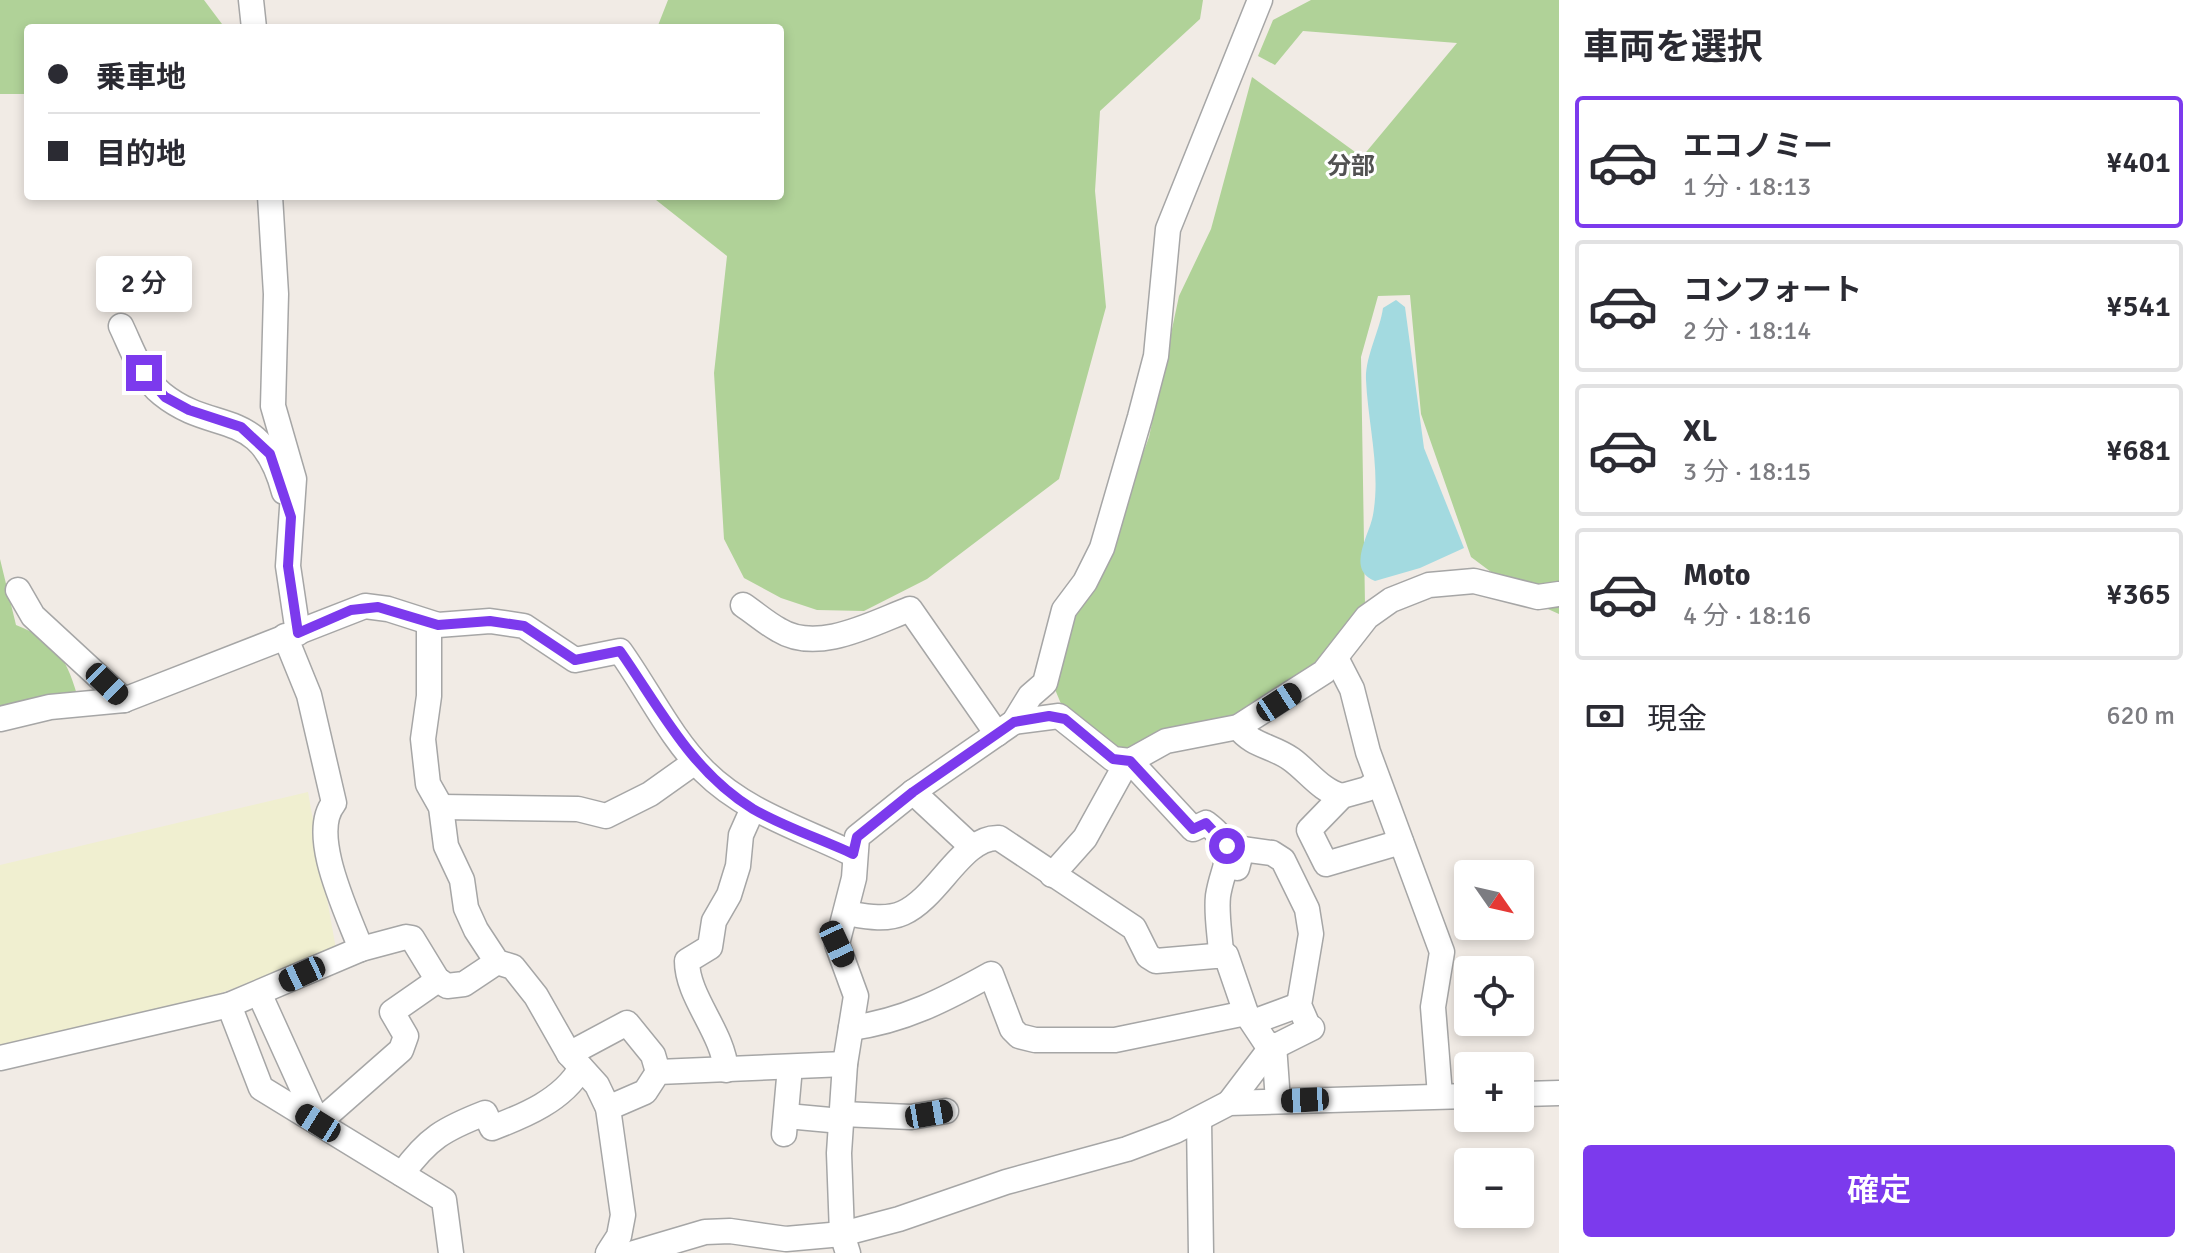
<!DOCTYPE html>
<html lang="ja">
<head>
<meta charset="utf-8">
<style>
	:root { --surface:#fff; --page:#f7f7f7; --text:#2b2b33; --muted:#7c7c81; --line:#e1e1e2; --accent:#7c3aed }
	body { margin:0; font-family:Signika,"Noto Sans JP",sans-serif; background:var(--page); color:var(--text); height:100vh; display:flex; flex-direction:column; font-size:30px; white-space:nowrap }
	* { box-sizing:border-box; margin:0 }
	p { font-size:26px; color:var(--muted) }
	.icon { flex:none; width:44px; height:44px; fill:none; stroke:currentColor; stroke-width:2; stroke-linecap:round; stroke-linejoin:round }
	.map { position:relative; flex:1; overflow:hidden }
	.panel { display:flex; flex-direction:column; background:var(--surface); width:640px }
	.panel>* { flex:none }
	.guide { position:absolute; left:24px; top:24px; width:760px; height:176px; border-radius:8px; box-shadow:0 4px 12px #0003; display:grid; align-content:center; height:176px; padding:0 24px; background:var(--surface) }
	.needle { width:52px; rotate:124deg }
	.tools { position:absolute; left:1454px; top:860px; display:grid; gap:16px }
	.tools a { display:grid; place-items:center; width:80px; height:80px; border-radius:8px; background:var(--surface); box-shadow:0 4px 12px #0003; font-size:40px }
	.end { position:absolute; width:36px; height:36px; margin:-18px; border:10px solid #7c3aed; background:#fff; box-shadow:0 0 0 4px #fff }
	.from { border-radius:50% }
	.bubble { position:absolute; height:56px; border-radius:8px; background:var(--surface); box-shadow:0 4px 12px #0003; font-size:26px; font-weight:600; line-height:56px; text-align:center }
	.car { position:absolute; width:24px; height:48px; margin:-24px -12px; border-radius:10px; box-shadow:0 0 6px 2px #0007; background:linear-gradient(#222 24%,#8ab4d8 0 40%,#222 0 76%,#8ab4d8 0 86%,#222 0) }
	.guide b { display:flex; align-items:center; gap:28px; height:76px; font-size:30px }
	.guide b+b { border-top:2px solid var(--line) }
	.guide i { width:20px; height:20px; background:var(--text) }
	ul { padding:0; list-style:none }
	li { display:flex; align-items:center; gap:24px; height:132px; margin:0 16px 12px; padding:0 8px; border:4px solid var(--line); border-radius:8px }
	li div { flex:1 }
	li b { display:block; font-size:30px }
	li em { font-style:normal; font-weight:600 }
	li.current { border-color:var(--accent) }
	li>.icon { width:72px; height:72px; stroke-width:1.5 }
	h2 { padding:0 24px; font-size:36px; line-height:96px }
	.pay { display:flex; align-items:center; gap:20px; height:88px; padding:0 24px; font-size:30px }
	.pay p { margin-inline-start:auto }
	.button { display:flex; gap:16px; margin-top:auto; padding:16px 24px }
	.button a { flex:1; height:92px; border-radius:8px; background:var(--accent); color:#fff; font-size:32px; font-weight:600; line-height:92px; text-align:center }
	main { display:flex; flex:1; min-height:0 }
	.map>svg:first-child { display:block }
</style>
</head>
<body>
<main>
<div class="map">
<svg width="1559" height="1253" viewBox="0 0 1559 1253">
	<rect width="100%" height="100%" fill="#f1ebe5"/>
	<path fill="#f0efd0" d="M 308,792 L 336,949 L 216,995 L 0,1048 L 0,865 Z"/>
	<g fill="#b0d298">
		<path d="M 0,0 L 204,0 L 225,28 L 28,28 L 28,94 L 0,94 Z"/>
		<path d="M 668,0 L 1203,0 L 1200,19 L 1100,111 L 1095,191 L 1106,307 L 1059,479 L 927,579 L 864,611 L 817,610 L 781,598 L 744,578 L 724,539 L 714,373 L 727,256 L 651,196 L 780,196 L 780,28 L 657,28 Z"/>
		<path d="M 1311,0 L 1559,0 L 1559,614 L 1530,601 L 1471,557 L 1421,414 L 1410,295 L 1378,296 L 1361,357 L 1365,605 L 1321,665 L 1235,722 L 1118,752 L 1064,711 L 1054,687 L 1070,620 L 1104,560 L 1149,437 L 1179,296 L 1211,229 L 1252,77 L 1362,157 L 1457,43 L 1303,31 L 1275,65 L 1258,56 L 1273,20 Z"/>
		<path d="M 0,559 L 16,625 C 59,642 67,660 79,701 L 35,724 L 0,730 Z"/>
	</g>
	<path fill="#a3dae0" d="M 1396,300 L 1405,307 L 1424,448 L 1464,548 L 1420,568 L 1375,581 C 1345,570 1370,534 1373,515 C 1381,470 1368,424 1366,380 C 1365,357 1380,330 1383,308 Z"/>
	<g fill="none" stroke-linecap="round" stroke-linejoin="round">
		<defs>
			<g id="minor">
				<path d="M 251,0 L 254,28"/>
				<path d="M 270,196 L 276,294 L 273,406 L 294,479 L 288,566 L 298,633"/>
				<path d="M 121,326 C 132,349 141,377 162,394 C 214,436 261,405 284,492"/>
				<path d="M 18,590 L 33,616 L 124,700"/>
				<path d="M 743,605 C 755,613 766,623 779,630 C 818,654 873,623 910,609 L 997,734"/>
				<path d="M 429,623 L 429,696 L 423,739 L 428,784 L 441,807 L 446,846 L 462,880 L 466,908 L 476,930 L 497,962 L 513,967 L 536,996 L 569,1054 L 597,1085 L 608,1108 L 623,1215 L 619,1236 L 608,1253"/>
				<path d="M 285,636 L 309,695 L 334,803 C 308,834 348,914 361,949"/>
				<path d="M 1336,658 L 1352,689 L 1368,752 L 1442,952 L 1433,1007 L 1440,1095"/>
				<path d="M 0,719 L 50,707 L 124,700 L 365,606 L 388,609 L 438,625 L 490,621 L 524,626 L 575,660 L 620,651 C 648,690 670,737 704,771 C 745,812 802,829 853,854"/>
				<path d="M 1014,722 L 1059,716 L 1113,759 L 1130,761 L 1166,741 L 1238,727 L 1324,672 L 1367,617 L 1391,600 L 1429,585 L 1474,581 L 1538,597 L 1559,594"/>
				<path d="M 1238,727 C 1252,746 1273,746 1291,759 C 1308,771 1321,791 1342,796"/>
				<path d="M 1130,761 L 1193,829 L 1206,823 C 1242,850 1223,862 1218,896 C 1216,914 1220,935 1221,953"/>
				<path d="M 1378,781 L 1367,789 L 1342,796 L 1309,830 L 1326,864 L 1401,842"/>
				<path d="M 913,792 L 971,846"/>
				<path d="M 441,807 L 578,809 L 606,816 L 650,794 L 695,762"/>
				<path d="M 1237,868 L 1242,849 L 1272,853 L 1283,860 L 1307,909 L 1311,934 L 1299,1005 L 1309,1028"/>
				<path d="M 1052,875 L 1085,838 L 1127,762"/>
				<path d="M 846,913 C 864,916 885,921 903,913 C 939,897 962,836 999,838 L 1134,928 L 1148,956 L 1156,961 L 1226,955 L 1246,1013 L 1270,1049"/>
				<path d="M 259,993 L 318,1123 L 401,1050 L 406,1036 L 392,1012 L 438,980"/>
				<path d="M 229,1005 L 261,1088 L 444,1200 L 451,1253"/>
				<path d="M 1253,1022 L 1299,1005"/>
				<path d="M 851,1028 C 904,1021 946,999 991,974 L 1012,1029 L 1019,1036 L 1035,1040 L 1115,1040 L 1246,1013"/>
				<path d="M 1274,1045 L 1278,1101"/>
				<path d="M 569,1054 L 627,1023 L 653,1055 L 658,1072"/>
				<path d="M 0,1058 L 229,1005 L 361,949 L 406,937 L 412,938 L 437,979 L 447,986 L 464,984 L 497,962"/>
				<path d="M 726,1070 C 723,1032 687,997 687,961 L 710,947 L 714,921 L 729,895 L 738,866 L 741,835 L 753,808"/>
				<path d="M 1520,1094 L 1559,1093"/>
				<path d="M 1229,1103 L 1270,1049 L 1312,1028"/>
				<path d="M 608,1108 L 645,1092 L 658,1072 L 845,1064"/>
				<path d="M 842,1114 L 911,1117 L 946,1111"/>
				<path d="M 787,1116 L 841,1121"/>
				<path d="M 1199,1120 L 1201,1253"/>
				<path d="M 784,1134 L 790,1067"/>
				<path d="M 402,1174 C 428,1138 444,1129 485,1113 L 492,1128 C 524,1116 563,1100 581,1068"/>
				<path d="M 634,1253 L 705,1232 L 730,1231 L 786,1239 L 842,1234 L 899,1219 L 1006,1182 L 1127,1149 L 1175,1131 L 1229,1103 L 1468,1096"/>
				<path d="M 848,1253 L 842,1234 L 839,1153 L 845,1064 L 856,996 L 837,944 L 854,878 L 857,837 L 913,792 L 1014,722 L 1030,696 L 1045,683 L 1064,610 L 1085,582 L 1102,548 L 1140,417 L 1156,356 L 1168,229 L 1260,0"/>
			</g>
		</defs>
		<use href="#minor" stroke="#a6a6a6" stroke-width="27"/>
		<use href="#minor" stroke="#fff" stroke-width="24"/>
	</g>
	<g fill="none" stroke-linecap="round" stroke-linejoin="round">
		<path stroke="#7c3aed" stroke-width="10" d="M 144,373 L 165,397 L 189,410 L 241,427 L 270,454 L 291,517 L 288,566 L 298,633 L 351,610 L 378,607 L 438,625 L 490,621 L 524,626 L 575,660 L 620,651 C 660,708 691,771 753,809 C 784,827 821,839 853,854 L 857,837 L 913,792 L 1014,722 L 1049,716 L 1065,719 L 1113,759 L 1130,761 L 1193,829 L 1206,823 L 1227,846"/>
	</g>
	<g text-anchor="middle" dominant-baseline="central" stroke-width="6" stroke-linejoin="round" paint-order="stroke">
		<g font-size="24" font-weight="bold" fill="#525252" stroke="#fff">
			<text x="1351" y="166">分部</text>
		</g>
	</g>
</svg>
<div class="tools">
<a><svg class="needle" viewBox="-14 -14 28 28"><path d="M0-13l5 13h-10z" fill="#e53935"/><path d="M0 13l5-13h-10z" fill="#7c7c81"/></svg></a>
<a><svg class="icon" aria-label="locate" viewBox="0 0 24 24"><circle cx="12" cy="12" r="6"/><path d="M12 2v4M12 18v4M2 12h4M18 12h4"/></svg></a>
<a>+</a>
<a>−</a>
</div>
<i class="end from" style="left:1227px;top:846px"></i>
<i class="end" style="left:144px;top:373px"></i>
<div class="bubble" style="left:96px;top:256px;width:96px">2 分</div>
<i class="car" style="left:107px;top:684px;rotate:134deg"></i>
<i class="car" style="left:1279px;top:702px;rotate:57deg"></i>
<i class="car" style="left:837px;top:944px;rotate:155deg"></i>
<i class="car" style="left:302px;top:974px;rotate:245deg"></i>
<i class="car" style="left:1305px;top:1100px;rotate:267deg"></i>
<i class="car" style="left:929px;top:1114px;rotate:80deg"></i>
<i class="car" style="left:318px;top:1123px;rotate:302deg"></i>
<div class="guide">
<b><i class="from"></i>乗車地</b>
<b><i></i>目的地</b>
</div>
</div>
<section class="panel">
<h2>車両を選択</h2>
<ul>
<li class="current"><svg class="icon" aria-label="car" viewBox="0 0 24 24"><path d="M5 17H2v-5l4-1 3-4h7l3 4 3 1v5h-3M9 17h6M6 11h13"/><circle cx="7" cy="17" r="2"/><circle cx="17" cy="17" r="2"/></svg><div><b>エコノミー</b><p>1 分 · 18:13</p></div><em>¥401</em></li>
<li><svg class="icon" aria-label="car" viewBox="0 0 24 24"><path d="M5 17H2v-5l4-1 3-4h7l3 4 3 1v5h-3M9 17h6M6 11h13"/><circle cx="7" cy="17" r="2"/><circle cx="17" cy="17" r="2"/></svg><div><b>コンフォート</b><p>2 分 · 18:14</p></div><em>¥541</em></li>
<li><svg class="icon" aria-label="car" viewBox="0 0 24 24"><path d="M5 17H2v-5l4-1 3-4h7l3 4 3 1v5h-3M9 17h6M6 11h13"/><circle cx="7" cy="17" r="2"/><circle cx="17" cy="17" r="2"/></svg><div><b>XL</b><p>3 分 · 18:15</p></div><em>¥681</em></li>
<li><svg class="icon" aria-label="car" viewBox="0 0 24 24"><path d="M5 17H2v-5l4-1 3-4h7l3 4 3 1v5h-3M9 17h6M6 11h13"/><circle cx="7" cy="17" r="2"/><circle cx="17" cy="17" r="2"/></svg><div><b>Moto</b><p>4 分 · 18:16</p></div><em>¥365</em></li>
</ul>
<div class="pay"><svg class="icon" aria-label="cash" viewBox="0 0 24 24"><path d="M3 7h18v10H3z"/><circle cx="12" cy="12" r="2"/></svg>現金<p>620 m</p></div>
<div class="button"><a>確定</a></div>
</section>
</main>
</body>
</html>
